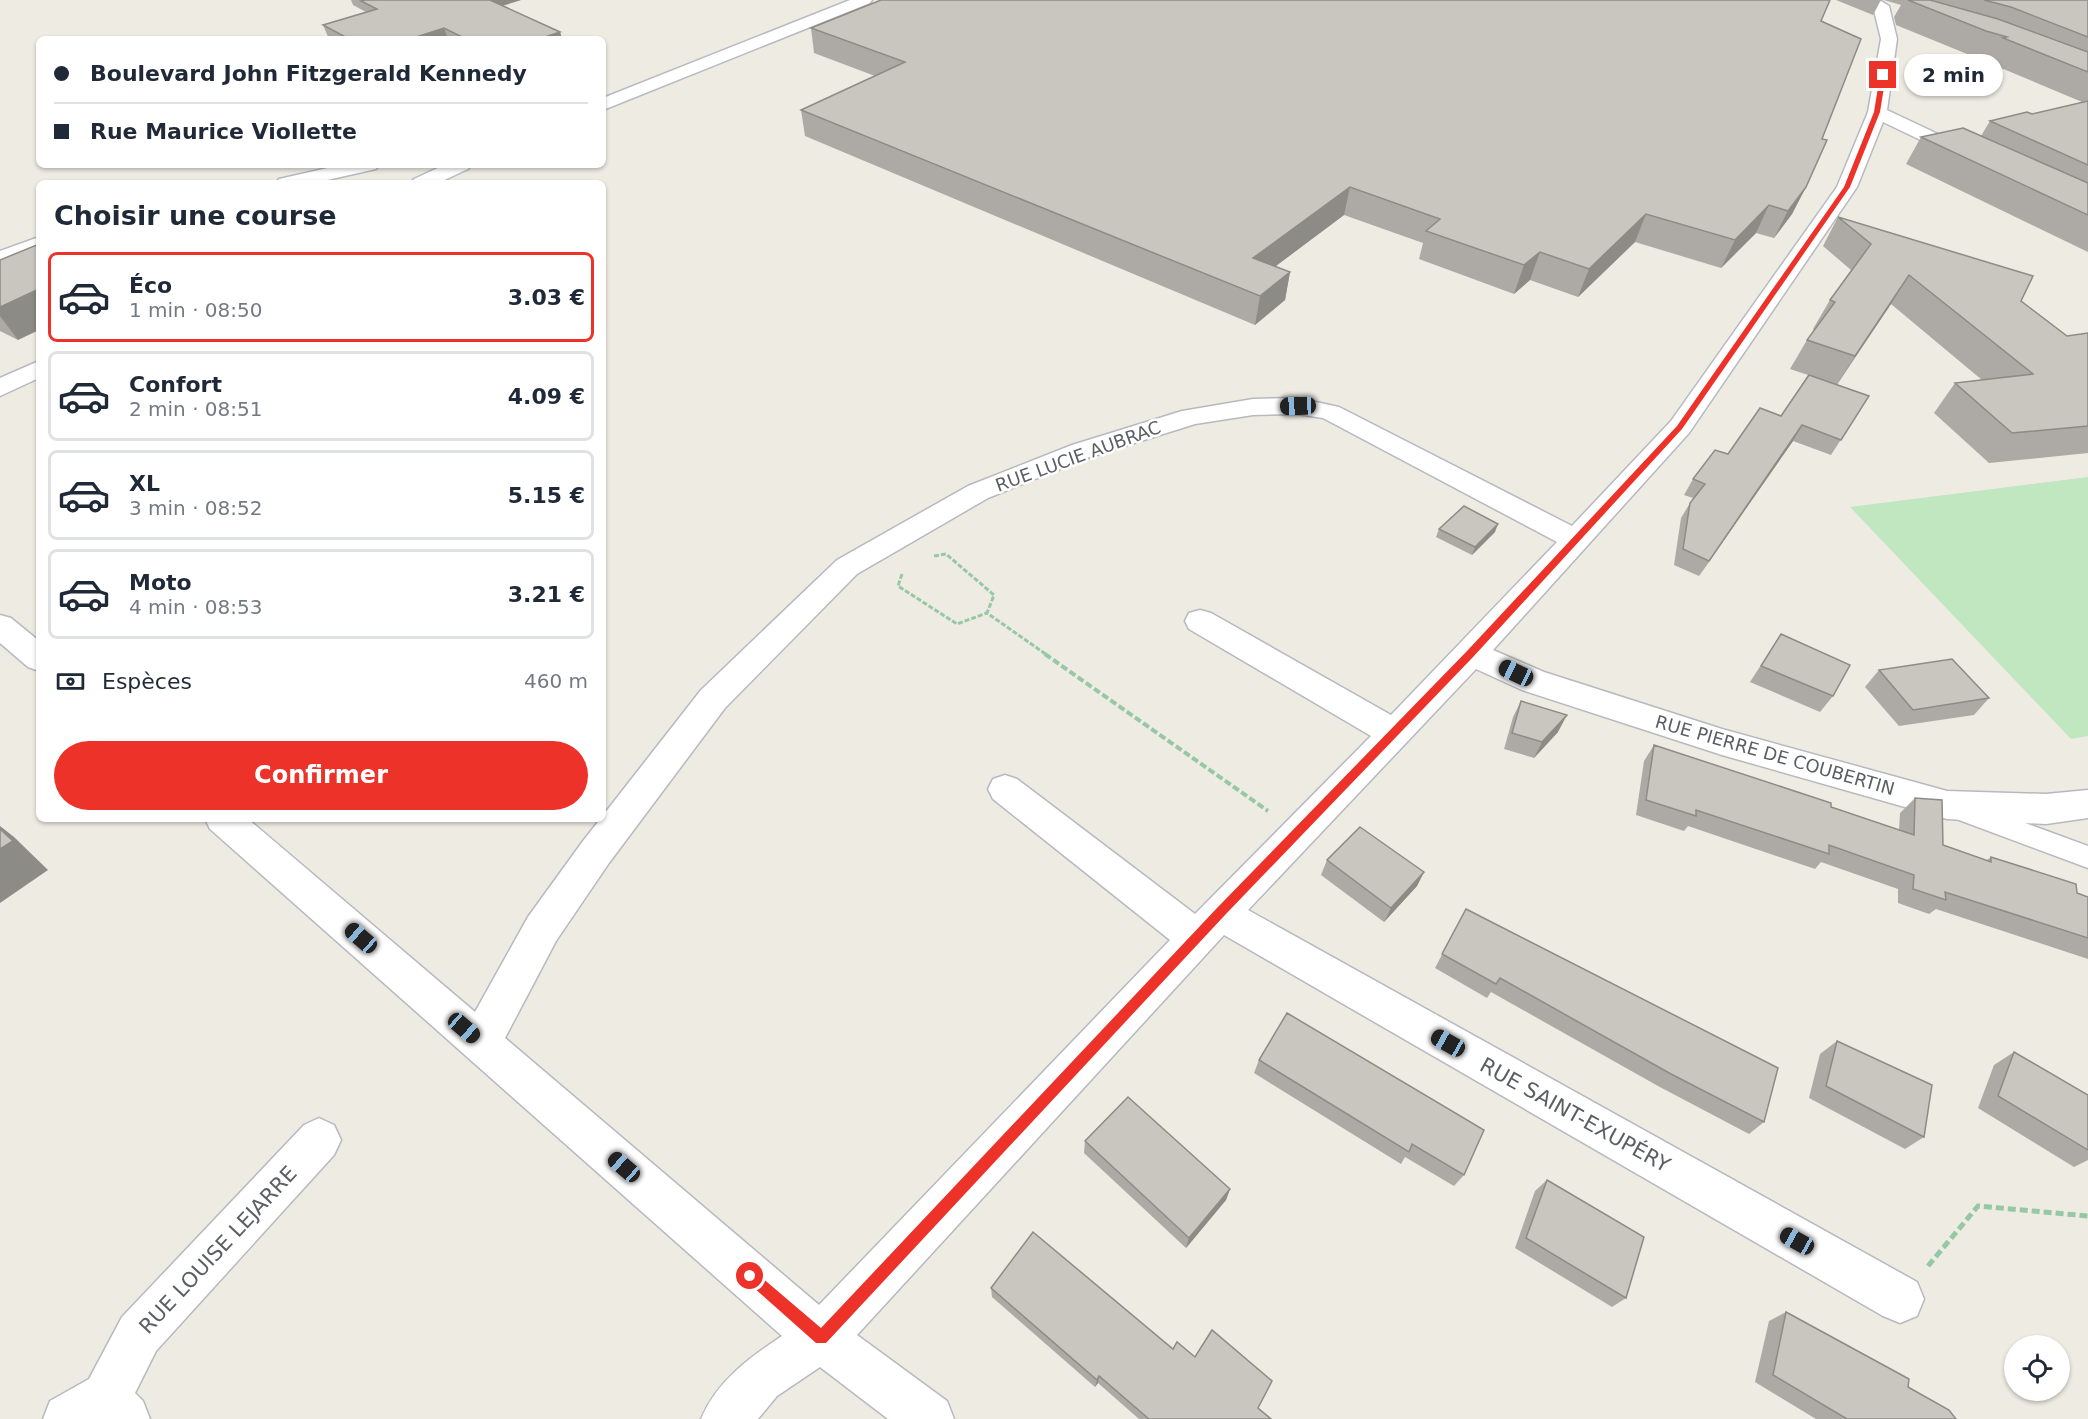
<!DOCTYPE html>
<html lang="fr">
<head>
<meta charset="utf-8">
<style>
	:root { --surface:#fff; --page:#f6f6f7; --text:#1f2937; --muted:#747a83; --line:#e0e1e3; --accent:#ed322a }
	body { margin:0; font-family:"DejaVu Sans",sans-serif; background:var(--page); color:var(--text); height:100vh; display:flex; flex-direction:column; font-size:22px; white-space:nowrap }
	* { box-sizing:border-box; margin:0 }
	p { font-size:20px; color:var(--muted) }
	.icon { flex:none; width:33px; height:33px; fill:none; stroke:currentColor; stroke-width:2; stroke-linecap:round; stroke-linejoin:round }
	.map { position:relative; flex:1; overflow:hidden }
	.sheet { position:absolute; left:36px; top:180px; width:570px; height:642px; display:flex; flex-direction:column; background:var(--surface); border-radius:9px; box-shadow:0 2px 4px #0004 }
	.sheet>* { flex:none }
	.banner { position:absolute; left:36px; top:36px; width:570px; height:132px; border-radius:9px; box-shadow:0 2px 4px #0004; display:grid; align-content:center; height:132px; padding:0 18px; background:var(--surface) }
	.tools { position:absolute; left:2004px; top:1335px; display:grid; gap:12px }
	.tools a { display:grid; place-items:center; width:66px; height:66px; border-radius:50%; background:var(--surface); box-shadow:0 2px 4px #0004; font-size:30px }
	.end { position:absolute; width:27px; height:27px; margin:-14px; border:8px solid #ed322a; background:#fff; box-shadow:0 0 0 3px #fff }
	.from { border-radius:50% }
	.bubble { position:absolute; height:42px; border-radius:21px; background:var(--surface); box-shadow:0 2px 4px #0004; font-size:20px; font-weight:700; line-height:42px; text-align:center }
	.car { position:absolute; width:18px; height:36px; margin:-18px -9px; border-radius:8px; box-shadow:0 0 4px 2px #0007; background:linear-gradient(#222 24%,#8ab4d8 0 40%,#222 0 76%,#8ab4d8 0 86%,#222 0) }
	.banner b { display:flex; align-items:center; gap:21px; height:57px; font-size:22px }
	.banner b+b { border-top:2px solid var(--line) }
	.banner i { width:15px; height:15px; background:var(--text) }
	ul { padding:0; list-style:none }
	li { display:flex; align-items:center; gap:18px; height:90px; margin:0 12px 9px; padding:0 6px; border:3px solid var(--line); border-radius:9px }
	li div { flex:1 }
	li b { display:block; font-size:22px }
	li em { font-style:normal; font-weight:700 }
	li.current { border-color:var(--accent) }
	li>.icon { width:54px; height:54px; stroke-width:1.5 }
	h2 { padding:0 18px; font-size:27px; line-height:72px }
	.pay { display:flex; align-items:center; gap:15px; height:66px; padding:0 18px; font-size:22px }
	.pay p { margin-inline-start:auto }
	.cta { display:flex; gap:12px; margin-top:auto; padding:12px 18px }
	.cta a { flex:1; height:69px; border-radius:36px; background:var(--accent); color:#fff; font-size:24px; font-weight:700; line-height:69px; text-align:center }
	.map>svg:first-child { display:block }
</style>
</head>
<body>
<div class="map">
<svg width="2088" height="1419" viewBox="0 0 2088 1419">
	<rect width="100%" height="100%" fill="#eeebe3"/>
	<path fill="#c0e7bf" d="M 2088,477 L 2088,736 L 2071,739 L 1850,507 Z"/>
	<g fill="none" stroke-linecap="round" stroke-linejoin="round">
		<defs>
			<path id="service" d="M 1960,799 L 2088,846 L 2088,868 L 1951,817 L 1947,810 L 1951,803 Z"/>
			<g id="minor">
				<path d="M 1881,1 L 1889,6 L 1897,39 L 1887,110 L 1974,151 L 1977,155 L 1967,161 L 1960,159 L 1883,122 L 1857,187 L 1689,433 L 1493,650 L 1544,672 L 1722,729 L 1947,791 L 2046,794 L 2088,790 L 2088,818 L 2046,824 L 1947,819 L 1722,755 L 1522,690 L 1476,669 L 1248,910 L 1917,1282 L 1924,1299 L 1917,1316 L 1900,1323 L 1883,1316 L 1224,935 L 857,1335 L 947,1401 L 954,1419 L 888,1419 L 820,1367 L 777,1396 L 758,1419 L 701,1419 C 717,1381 749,1358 782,1336 L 210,829 L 205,819 L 248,819 L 475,1012 L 528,917 L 583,841 L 701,690 L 837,560 L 968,486 L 1072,445 L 1182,411 L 1253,399 L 1297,398 L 1339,407 L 1572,526 L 1671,421 L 1837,187 L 1868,112 L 1881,39 L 1873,6 ZM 1297,414 L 1323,418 L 1557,542 L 1391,715 L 1211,613 L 1200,610 L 1189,613 L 1185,621 L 1189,629 L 1371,736 L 1195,914 L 1017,779 L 1005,775 L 993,779 L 988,789 L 993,799 L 1170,940 L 819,1305 L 505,1038 L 556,941 L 609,863 L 725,708 L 857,574 L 988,498 L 1090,457 L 1195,424 L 1253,415 Z"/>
				<path d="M 341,165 L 379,165 L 376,169 L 314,183 L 276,183 L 279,179 Z"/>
				<path d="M 39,237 L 39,252 L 0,266 L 0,251 Z"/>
				<path d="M 0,615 L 11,618 L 39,641 L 39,671 L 28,667 L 0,643 Z"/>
				<path d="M 319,1118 L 334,1125 L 341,1140 L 334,1155 L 156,1351 L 135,1393 L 143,1401 L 150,1419 L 43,1419 L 50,1401 L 89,1379 L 122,1317 L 304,1125 Z"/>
			</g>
			<g id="secondary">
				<path d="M 850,0 L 872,0 L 870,3 L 603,110 L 603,98 Z"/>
				<path d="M 444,165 L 471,165 L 468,169 L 438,183 L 411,183 L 414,179 Z"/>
				<path d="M 39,361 L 39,378 L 0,396 L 0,378 Z"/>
			</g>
		</defs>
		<use href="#service" stroke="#b6b9be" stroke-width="3"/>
		<use href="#minor" stroke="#b6b9be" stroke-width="3"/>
		<use href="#secondary" stroke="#b7bac0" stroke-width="3"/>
		<g stroke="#97c8a4" stroke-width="3" stroke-dasharray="5 2" stroke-linecap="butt">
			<path d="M 934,556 L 946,554 L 994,595 L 987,613 L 1047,655"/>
			<path d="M 902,574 L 898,586 L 957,624 L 987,613"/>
		</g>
		<path stroke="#97c8a4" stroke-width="4" stroke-dasharray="7 3" stroke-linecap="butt" d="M 1045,654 L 1268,811"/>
		<path stroke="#97c8a4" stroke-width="5" stroke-dasharray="8 4" stroke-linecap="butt" d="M 1928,1266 L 1978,1206 L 2088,1216"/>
		<use href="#service" fill="#fff" fill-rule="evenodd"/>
		<use href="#minor" fill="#fff" fill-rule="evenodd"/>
		<use href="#secondary" fill="#fff" fill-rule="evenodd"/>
	</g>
	<g fill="#adaaa5">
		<path d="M 351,0 L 521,0 L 503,6 L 560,32 L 562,39 L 329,39 L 323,25 L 366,12 L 353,5 Z"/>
		<path d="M 1836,0 L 1881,0 L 1873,15 Z"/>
		<path d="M 1884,0 L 2088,0 L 2088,252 L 1906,164 L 1921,137 L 1981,136 L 1990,121 L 2032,114 L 2082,102 L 1989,63 L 1990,61 L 1972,56 L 1896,25 L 1894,17 L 1901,5 Z"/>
		<path d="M 1821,21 L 1822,139 L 1806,187 L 1792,214 L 1774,238 L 1756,233 L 1721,268 L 1635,242 L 1578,297 L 1530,280 L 1514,294 L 1419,259 L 1423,243 L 1344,215 L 1276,266 L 1290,272 L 1285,300 L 1255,325 L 805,136 L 801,110 L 875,76 L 814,53 L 811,28 Z"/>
		<path d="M 1838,217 L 2021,301 L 2067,336 L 2088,333 L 2088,453 L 1989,463 L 1934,413 L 1955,383 L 1982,380 L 1891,304 L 1837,385 L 1869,396 L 1831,455 L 1793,441 L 1699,576 L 1674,565 L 1681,518 L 1693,498 L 1684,495 L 1693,479 L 1781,416 L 1808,375 L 1790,369 L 1807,340 L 1814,330 L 1813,329 L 1830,300 L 1851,270 L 1823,246 Z"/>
		<path d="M 0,260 L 18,340 L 0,331 Z"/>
		<path d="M 1439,529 L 1495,532 L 1472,555 L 1436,537 Z"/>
		<path d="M 1781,634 L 1833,696 L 1820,712 L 1750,682 Z"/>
		<path d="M 1879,670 L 1989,698 L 1974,715 L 1899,726 L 1865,687 Z"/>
		<path d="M 1521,701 L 1558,732 L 1534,758 L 1504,749 L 1513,717 Z"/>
		<path d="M 1654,745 L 1899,830 L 1900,813 L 1915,798 L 1943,845 L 1987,860 L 1991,857 L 2077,893 L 2088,897 L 2088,959 L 1936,909 L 1929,914 L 1898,903 L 1898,889 L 1821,862 L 1815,869 L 1688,826 L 1684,831 L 1636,815 L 1644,761 Z"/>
		<path d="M 1327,860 L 1424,872 L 1417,886 L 1384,922 L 1321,875 Z"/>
		<path d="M 1466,909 L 1764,1122 L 1749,1134 L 1658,1086 L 1491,992 L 1487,998 L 1435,968 Z"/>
		<path d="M 1287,1013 L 1464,1175 L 1454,1186 L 1405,1157 L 1401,1164 L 1254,1073 L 1259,1060 Z"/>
		<path d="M 1837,1041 L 1924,1137 L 1905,1149 L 1809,1098 L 1820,1054 Z"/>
		<path d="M 2014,1052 L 2088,1095 L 2088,1160 L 2074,1167 L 1978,1108 L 1994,1065 Z"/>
		<path d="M 1085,1141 L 1230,1189 L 1226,1200 L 1186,1248 L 1084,1153 Z"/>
		<path d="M 1547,1180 L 1626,1298 L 1612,1307 L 1515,1248 L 1535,1191 Z"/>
		<path d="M 991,1288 L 1173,1349 L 1258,1408 L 1271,1419 L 1139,1419 L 1098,1383 L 1095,1387 L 992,1297 Z"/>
		<path d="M 1786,1312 L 1908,1387 L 1956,1419 L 1816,1419 L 1755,1382 L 1769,1321 Z"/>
	</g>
	<g fill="#8d8b86">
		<path d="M 469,0 L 521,0 L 474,14 Z"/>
		<path d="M 444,28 L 448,39 L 410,39 Z"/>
		<path d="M 560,32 L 562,39 L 539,39 Z"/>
		<path d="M 1350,187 L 1344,215 L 1249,286 L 1253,258 Z"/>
		<path d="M 1806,187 L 1792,214 L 1774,238 L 1788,211 Z"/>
		<path d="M 1769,205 L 1756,233 L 1721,268 L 1735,240 Z"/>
		<path d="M 1646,214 L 1635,242 L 1578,297 L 1589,269 Z"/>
		<path d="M 1540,252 L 1530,280 L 1514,294 L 1524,265 Z"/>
		<path d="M 1290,272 L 1285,300 L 1255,325 L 1260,296 Z"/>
		<path d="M 1909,275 L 1891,304 L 1836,385 L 1855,356 Z"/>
		<path d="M 39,289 L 39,330 L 18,340 L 0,316 L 0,307 Z"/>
		<path d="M 1802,425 L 1793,441 L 1699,576 L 1709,561 Z"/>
		<path d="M 1498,524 L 1495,532 L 1472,555 L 1475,547 Z"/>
		<path d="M 1567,715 L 1558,732 L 1534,758 L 1542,742 Z"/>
		<path d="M 0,826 L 14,837 L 48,870 L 0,903 Z"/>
		<path d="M 1424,872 L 1417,886 L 1384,922 L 1391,908 Z"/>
		<path d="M 1230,1189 L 1226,1200 L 1186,1248 L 1189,1238 Z"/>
		<path d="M 1099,1376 L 1098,1383 L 1095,1387 L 1097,1380 Z"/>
	</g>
	<g fill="#c9c6c0" stroke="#8d8b86" stroke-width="1.5">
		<path d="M 365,0 L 490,0 L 560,32 L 539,39 L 466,39 L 444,28 L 410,39 L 349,39 L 323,25 L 377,9 L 361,1 Z"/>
		<path d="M 881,0 L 1830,0 L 1821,21 L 1861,39 L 1822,139 L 1827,140 L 1806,187 L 1788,211 L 1769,205 L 1735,240 L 1646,214 L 1589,269 L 1540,252 L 1524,265 L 1426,231 L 1440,219 L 1350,187 L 1253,258 L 1290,272 L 1260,296 L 801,110 L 905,62 L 811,28 Z"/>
		<path d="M 1908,0 L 1930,0 L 1998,19 L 2088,52 L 2088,72 L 2003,38 L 2007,37 L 1986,31 Z"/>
		<path d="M 1984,0 L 2088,0 L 2088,37 L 2011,7 Z"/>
		<path d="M 2088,101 L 2088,165 L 1990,121 L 2027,112 L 2032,114 Z"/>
		<path d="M 1963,128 L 2088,183 L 2088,215 L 1921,137 Z"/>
		<path d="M 1838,217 L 2033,276 L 2021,301 L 2067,336 L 2088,333 L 2088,426 L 2012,433 L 1955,383 L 2033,374 L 1909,275 L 1855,356 L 1807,340 L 1835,302 L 1830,300 L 1871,244 Z"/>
		<path d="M 39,244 L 39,289 L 0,307 L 0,260 Z"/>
		<path d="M 1809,375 L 1869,396 L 1841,440 L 1802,425 L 1709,561 L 1683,549 L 1690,503 L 1705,484 L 1693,479 L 1715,450 L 1728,454 L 1760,408 L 1781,416 Z"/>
		<path d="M 1464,506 L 1498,524 L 1475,547 L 1439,529 Z"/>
		<path d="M 1781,634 L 1850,665 L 1833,696 L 1761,666 Z"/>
		<path d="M 1952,659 L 1989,698 L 1913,710 L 1879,670 Z"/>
		<path d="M 1521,701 L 1567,715 L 1542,742 L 1512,733 Z"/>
		<path d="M 1654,745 L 1831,803 L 1831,807 L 1914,835 L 1915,798 L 1942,800 L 1943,845 L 1991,862 L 1991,857 L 2076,884 L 2077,893 L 2088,897 L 2088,938 L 1945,892 L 1946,900 L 1913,889 L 1914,875 L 1829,845 L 1829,854 L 1696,810 L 1696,816 L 1646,800 Z"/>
		<path d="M 1360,827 L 1424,872 L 1391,908 L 1327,860 Z"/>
		<path d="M 0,829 L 13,841 L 0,849 Z"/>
		<path d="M 1466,909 L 1778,1068 L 1764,1122 L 1671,1074 L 1500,978 L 1496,984 L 1442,954 Z"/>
		<path d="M 1287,1013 L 1484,1130 L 1464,1175 L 1412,1144 L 1409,1152 L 1259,1060 Z"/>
		<path d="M 1837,1041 L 1932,1085 L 1924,1137 L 1826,1086 Z"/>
		<path d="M 2014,1052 L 2088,1095 L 2088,1150 L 1998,1096 Z"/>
		<path d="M 1128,1097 L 1230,1189 L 1189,1238 L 1085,1141 Z"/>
		<path d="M 1547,1180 L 1644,1237 L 1626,1298 L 1526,1238 Z"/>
		<path d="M 1033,1232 L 1173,1349 L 1177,1342 L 1195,1357 L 1212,1330 L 1272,1381 L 1258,1408 L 1271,1419 L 1149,1419 L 1099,1376 L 1097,1380 L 991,1288 Z"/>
		<path d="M 1786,1312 L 1909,1379 L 1908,1387 L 1949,1410 L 1956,1419 L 1847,1419 L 1773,1375 Z"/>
	</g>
	<path fill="#ed322a" d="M 1883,74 L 1886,75 L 1880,112 L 1850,187 L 1682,429 L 1474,656 L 1225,915 L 826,1343 L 816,1343 L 745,1280 L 745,1271 L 754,1271 L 821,1328 L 1217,908 L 1467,651 L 1677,426 L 1844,187 L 1874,112 L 1880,75 Z"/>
	<g text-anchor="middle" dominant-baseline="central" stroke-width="5" stroke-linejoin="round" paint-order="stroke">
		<g font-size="18" fill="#5b5f64" stroke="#fff">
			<text transform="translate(1078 456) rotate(-20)">RUE LUCIE AUBRAC</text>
			<text transform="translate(1775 755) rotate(16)">RUE PIERRE DE COUBERTIN</text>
		</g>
		<g font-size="21" fill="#5b5f64" stroke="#fff">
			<text transform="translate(1575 1115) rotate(29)">RUE SAINT-EXUPÉRY</text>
			<text transform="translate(218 1250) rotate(-47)">RUE LOUISE LEJARRE</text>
		</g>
	</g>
</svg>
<div class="tools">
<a><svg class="icon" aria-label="locate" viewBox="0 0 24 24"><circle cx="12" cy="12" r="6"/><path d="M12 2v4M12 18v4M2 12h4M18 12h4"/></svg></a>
</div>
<i class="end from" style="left:750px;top:1276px"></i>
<i class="end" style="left:1883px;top:75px"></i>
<div class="bubble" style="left:1904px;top:54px;width:99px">2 min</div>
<i class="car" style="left:1298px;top:406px;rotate:268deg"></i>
<i class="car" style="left:1516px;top:673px;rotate:295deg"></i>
<i class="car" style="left:361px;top:938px;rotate:311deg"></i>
<i class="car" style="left:464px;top:1028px;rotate:131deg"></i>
<i class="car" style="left:1448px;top:1043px;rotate:299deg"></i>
<i class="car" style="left:624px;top:1167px;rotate:311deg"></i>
<i class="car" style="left:1797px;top:1241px;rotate:299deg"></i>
<div class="banner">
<b><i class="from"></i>Boulevard John Fitzgerald Kennedy</b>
<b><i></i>Rue Maurice Viollette</b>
</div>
<section class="sheet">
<h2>Choisir une course</h2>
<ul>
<li class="current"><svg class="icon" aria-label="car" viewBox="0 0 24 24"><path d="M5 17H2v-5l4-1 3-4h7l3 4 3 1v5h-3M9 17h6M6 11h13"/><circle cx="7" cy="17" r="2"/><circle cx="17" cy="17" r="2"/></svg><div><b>Éco</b><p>1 min · 08:50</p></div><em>3.03 €</em></li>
<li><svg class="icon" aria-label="car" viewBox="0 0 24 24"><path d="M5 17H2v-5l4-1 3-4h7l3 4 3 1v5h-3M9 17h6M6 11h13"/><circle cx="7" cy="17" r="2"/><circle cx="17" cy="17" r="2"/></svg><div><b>Confort</b><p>2 min · 08:51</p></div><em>4.09 €</em></li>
<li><svg class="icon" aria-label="car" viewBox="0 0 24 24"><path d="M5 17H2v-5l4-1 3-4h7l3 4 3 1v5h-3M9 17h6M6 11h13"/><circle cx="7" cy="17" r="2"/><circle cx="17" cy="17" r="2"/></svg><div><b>XL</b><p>3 min · 08:52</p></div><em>5.15 €</em></li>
<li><svg class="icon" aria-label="car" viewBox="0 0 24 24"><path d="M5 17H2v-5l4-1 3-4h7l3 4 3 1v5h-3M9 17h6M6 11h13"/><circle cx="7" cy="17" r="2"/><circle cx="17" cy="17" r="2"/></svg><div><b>Moto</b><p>4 min · 08:53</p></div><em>3.21 €</em></li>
</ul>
<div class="pay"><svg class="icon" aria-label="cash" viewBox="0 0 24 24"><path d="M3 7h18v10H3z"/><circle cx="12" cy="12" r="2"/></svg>Espèces<p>460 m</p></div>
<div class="cta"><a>Confirmer</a></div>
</section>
</div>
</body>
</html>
